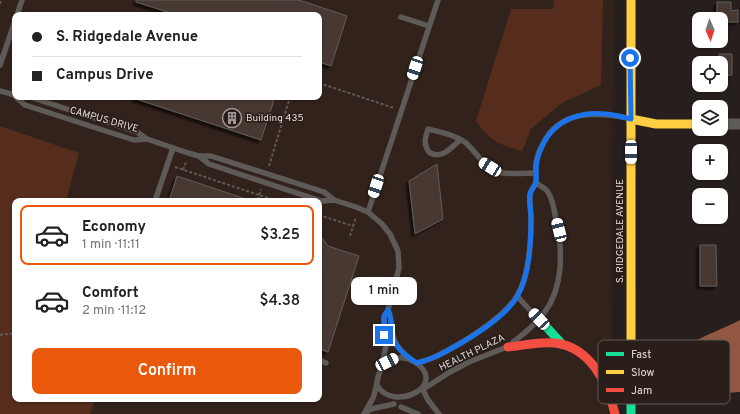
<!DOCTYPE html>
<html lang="en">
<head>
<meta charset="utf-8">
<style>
	:root { --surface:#fff; --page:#f2f2f2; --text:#222; --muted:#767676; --line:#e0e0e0; --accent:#ea580c }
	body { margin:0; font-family:Overpass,sans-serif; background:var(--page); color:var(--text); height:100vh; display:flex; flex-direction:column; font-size:15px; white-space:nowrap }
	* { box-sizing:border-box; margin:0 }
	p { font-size:13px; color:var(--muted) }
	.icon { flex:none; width:22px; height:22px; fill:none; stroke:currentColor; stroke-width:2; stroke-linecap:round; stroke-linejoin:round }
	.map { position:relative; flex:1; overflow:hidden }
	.drawer { position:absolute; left:12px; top:198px; width:310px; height:204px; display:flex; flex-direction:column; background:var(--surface); border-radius:8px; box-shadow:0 1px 3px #0004 }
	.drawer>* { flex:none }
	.guide { position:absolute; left:12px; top:12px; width:310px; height:88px; border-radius:8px; box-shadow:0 1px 3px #0004; display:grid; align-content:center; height:88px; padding:0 20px; background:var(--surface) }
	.needle { width:26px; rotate:177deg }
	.tools { position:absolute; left:692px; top:12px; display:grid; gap:8px }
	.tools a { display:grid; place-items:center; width:36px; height:36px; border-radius:8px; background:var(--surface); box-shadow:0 1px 3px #0004; font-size:20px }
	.end { position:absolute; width:18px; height:18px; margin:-9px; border:5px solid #1a73e8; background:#fff; box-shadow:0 0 0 2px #fff }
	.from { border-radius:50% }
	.bubble { position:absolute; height:28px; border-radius:8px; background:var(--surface); box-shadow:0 1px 3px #0004; font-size:13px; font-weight:600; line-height:28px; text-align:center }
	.car { position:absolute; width:12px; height:24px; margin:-12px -6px; border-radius:5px; box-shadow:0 0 3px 1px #0007; background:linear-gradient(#fff 24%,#345 0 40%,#fff 0 76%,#345 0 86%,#fff 0) }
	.guide b { display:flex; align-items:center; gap:14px; height:38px; font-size:15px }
	.guide b+b { border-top:1px solid var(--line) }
	.guide i { width:10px; height:10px; background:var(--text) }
	ul { padding:7px 0 0; list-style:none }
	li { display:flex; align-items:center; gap:12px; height:60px; margin:0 8px 6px; padding:0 12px; border:2px solid transparent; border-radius:8px }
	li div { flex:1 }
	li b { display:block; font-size:15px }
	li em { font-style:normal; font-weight:600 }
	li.selected { border-color:var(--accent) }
	li>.icon { width:36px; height:36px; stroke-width:1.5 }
	.primary-button { display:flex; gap:8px; margin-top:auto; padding:8px 20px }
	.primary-button a { flex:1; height:46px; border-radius:8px; background:var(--accent); color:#fff; font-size:16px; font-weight:600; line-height:46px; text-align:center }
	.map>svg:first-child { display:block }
</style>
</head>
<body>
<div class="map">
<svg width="740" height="414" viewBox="0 0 740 414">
	<defs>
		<filter id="shadow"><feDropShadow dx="-3" dy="3" stdDeviation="1" flood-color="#0009"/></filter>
	</defs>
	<rect width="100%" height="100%" fill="#261f1e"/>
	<path fill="#32221c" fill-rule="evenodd" d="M 0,0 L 613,0 L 612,414 L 0,414 ZM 15,15 L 319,15 L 319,97 L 15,97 ZM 15,201 L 319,201 L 319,399 L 15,399 Z"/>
	<g fill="#562c1d">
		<path d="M 554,0 L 603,0 L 601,85 L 562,103 L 531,129 L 522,151 C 498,144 491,142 476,121 L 511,9 L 553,9 Z"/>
		<path d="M 0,126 L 79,153 L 66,201 L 15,201 L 15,399 L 88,399 L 94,403 L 90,414 L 0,414 Z"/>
	</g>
	<path fill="#915741" d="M 740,320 L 740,392 C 732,392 723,394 715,393 C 682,391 687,364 695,341 C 710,333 725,328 740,320 Z"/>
	<g fill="#463833" stroke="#615c5a" filter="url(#shadow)">
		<path d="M 136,0 L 299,0 L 347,16 L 331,66 L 319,62 L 319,15 L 177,15 L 136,2 Z"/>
		<path d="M 717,2 L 731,2 L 731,11 L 738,10 L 738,22 L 721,22 L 721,19 L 717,19 Z"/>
		<path d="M 719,54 L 732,54 L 732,75 L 721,76 L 721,63 L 719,63 Z"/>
		<path d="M 136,97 L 275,97 L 261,140 L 136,99 Z"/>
		<path d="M 437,164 L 443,219 L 415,234 L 409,181 Z"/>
		<path d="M 177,176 L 246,199 L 246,201 L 169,201 Z"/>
		<path d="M 319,234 L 328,246 L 359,256 L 328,352 L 319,349 Z"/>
		<path d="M 700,245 L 716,245 L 717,286 L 700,286 Z"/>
	</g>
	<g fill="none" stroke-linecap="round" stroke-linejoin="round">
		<g stroke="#5e5a58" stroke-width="2" stroke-dasharray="3 2" stroke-linecap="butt">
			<path d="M 0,4 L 1,0"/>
			<path d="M 319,83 L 394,108"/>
			<path d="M 269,166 L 290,97"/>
			<path d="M 175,167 L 277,201"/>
			<path d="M 183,170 L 186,162"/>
			<path d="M 258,200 L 261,189"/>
			<path d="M 319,215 L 353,226"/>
			<path d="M 350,236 L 356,217"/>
			<path d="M 0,335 L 15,333"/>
		</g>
		<g stroke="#5e5a58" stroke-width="5.5">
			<path d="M 17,15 L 22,0"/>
			<path d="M 401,17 L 429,26"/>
			<path d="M 0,65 L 15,21"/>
			<path d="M 0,91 L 15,95"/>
			<path d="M 13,95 L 25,105 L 90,126 L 134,140 L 147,139"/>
			<path d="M 30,97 L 137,132 L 147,139 L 188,153 L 199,156 L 211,156 L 324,192 L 334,200"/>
			<path d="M 460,140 C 451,148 442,159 430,153 C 423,145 425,138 428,129 C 441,132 455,135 466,143 C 477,153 484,167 498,172 C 510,175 524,173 535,173"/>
			<path d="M 199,156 L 209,164 L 321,201 L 334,200 L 356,207 L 368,212 L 382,224 L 390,234 L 398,251 L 399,268 L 388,310 L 384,317 L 386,346 L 381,369"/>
			<path d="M 155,201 L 173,148"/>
			<path d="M 368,212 L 438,0"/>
			<path d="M 517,296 L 537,318"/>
			<path d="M 388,310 C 391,316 391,321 392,328 C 392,342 400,350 409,358"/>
			<path d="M 513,342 C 528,331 542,319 551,302 C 564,275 562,244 555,215 C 554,208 552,199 548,192 C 546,188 540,186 536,183"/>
			<path d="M 319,360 L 326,363"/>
			<path d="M 417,363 C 424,361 431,359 437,356 C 461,344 503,319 517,296 C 529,276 531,243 531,219 C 531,211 529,202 530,195 C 530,190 536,186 536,181 C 536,175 535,169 536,163 C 537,157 539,151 542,146 C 558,109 596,112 629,118"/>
			<path d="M 425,388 L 450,372 L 469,362 L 507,347"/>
			<path d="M 424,392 L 428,400 L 439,414"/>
			<path d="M 401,407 L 418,414"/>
			<path d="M 364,414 C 367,409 370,403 373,398 C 378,386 376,370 387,362 C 395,357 405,356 413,361 C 452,384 393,414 377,385"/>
			<path d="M 364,414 L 371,409 L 394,404"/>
		</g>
		<path stroke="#5e5a58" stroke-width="11" d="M 721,124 L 740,124"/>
		<g stroke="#16e098" stroke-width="9">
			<path d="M 539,319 L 562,344"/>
			<path d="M 631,350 L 631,414"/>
		</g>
		<g stroke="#ffcf43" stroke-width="9">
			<path d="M 631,0 L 631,350"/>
			<path d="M 631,119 L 656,124 L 699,124"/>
		</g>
		<path stroke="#f24e42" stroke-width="9" d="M 508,347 C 523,346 539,341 555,343 C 590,347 608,383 615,414"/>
	</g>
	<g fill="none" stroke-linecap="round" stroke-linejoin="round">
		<path stroke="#1a73e8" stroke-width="5" d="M 384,335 L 384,316 L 388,310 C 392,319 390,325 392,335 C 395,348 406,356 417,363 C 424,361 431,359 437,356 C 461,344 503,320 517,297 C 530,275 531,241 531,217 C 531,210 529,202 530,195 C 530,190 535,187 536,182 C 537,175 535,168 537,161 C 545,126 572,110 607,114 C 615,115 623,117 631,119 L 630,58"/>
	</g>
	<defs>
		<symbol id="building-ring" viewBox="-11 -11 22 22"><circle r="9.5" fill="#291e1a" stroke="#a19997" stroke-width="1.5"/><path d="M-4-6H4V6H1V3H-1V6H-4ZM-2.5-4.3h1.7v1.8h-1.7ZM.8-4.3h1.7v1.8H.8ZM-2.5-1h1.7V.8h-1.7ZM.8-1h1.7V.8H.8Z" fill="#a19997"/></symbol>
	</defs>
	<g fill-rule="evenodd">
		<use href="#building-ring" x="221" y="107" width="22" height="22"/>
	</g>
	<g text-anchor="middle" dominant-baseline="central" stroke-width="3.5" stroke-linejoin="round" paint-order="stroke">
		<g font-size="10" fill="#e3dbd8" stroke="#291e1a" text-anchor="start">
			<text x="246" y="118">Building 435</text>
		</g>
		<g font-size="10" fill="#e3dbd8" stroke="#291e1a">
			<text transform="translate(104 120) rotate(16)">CAMPUS DRIVE</text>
			<text transform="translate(620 231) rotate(-90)">S. RIDGEDALE AVENUE</text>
			<text transform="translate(472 353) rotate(-26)">HEALTH PLAZA</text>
		</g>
	</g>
	<rect x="598" y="340" width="132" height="64" rx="6" fill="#291e1a" stroke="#615753" stroke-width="1"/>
	<rect x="606" y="352" width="18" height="4" fill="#16e098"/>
	<rect x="606" y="370" width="18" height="4" fill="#ffcf43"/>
	<rect x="606" y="388" width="18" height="4" fill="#f24e42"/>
	<g font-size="11" fill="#e3dbd8">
		<text x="631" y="358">Fast</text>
		<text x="631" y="376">Slow</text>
		<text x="631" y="394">Jam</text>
	</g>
</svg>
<div class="tools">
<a><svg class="needle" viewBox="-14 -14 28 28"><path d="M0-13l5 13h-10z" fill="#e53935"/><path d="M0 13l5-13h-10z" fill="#767676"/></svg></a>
<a><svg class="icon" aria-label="locate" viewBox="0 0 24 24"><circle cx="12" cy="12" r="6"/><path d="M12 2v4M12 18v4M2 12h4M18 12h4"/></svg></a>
<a><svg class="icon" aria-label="layers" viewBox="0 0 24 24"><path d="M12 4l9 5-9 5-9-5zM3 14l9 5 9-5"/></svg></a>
<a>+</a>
<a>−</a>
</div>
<i class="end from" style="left:630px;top:58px"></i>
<i class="end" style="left:384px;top:335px"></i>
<div class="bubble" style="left:351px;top:277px;width:66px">1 min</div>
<i class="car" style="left:415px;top:68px;rotate:198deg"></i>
<i class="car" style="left:631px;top:152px;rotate:180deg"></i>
<i class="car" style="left:490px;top:167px;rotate:302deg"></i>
<i class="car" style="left:376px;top:186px;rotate:198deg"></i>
<i class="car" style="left:559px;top:230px;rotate:346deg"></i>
<i class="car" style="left:539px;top:319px;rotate:317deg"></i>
<i class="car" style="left:387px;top:362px;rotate:63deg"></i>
<div class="guide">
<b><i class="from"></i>S. Ridgedale Avenue</b>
<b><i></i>Campus Drive</b>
</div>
<section class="drawer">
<ul>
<li class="selected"><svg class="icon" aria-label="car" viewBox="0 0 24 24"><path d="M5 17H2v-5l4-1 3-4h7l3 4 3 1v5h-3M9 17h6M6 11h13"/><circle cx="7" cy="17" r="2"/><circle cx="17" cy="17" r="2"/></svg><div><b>Economy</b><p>1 min · 11:11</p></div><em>$3.25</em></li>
<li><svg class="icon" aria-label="car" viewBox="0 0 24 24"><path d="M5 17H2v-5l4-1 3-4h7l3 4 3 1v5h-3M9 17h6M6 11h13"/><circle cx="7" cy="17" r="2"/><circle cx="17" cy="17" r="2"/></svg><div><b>Comfort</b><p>2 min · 11:12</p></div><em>$4.38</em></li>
</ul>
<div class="primary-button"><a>Confirm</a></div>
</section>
</div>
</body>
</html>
